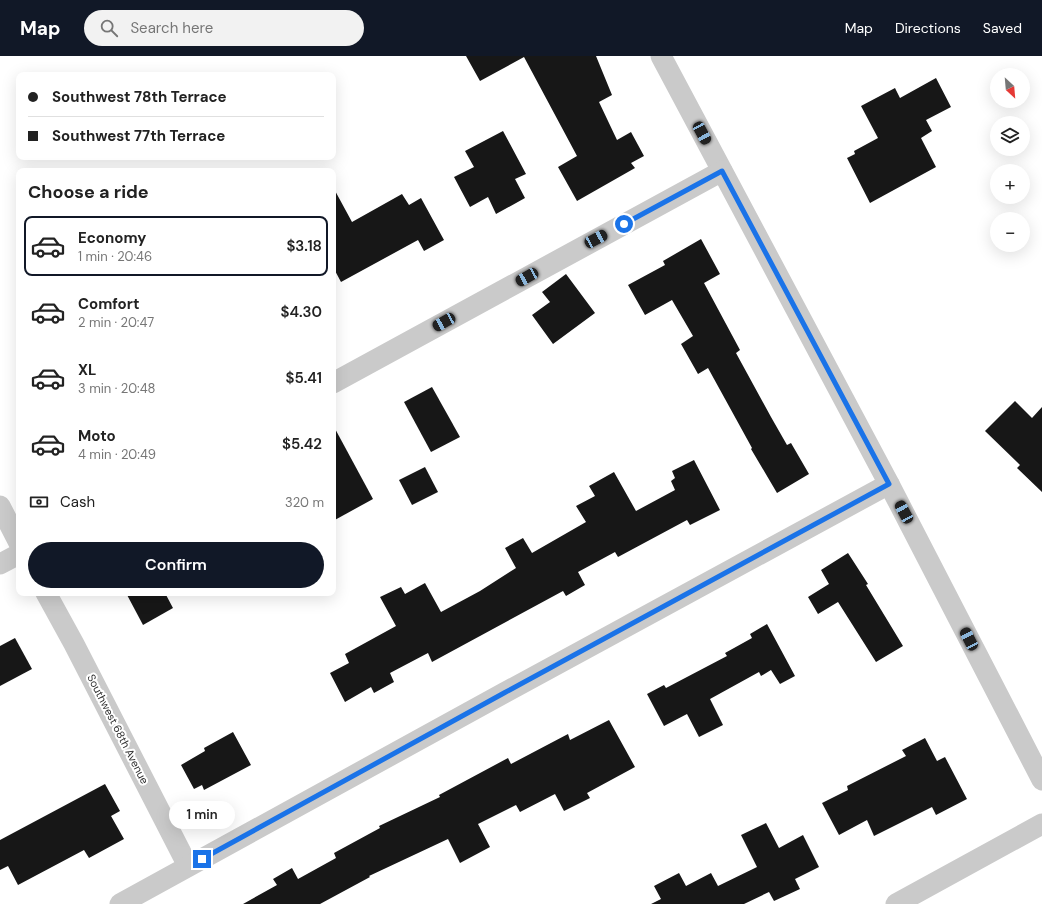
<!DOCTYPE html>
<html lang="en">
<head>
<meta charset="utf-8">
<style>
	:root { --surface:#fff; --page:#f2f2f2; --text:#222; --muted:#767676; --line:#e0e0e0; --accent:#111827 }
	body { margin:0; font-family:"DM Sans",sans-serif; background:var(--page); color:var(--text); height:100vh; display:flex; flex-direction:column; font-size:15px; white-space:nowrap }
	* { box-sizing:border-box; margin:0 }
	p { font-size:13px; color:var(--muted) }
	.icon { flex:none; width:22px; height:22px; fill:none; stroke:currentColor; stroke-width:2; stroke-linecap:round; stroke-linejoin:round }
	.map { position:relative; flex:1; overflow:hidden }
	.details { position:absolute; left:16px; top:112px; width:320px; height:428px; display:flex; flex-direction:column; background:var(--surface); border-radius:8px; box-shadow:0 4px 16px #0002 }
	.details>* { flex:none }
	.banner { position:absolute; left:16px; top:16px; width:320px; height:88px; border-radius:8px; box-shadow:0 4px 16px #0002; display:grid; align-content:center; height:88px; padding:0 12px; background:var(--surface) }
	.needle { width:26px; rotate:154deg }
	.fabs { position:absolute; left:990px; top:12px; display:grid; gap:8px }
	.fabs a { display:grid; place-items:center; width:40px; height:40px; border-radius:50%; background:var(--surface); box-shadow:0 4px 16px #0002; font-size:20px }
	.end { position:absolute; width:18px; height:18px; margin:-9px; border:5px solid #1a73e8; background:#fff; box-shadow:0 0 0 2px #fff }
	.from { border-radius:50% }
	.bubble { position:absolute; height:28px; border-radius:14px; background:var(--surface); box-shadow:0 4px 16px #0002; font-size:13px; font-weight:600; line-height:28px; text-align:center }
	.car { position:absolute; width:12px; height:24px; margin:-12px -6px; border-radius:5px; box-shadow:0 0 3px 1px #0007; background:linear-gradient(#222 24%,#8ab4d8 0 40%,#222 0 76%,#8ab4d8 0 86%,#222 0) }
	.banner b { display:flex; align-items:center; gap:14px; height:38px; font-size:15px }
	.banner b+b { border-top:1px solid var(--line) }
	.banner i { width:10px; height:10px; background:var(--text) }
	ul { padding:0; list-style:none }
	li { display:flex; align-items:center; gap:12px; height:60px; margin:0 8px 6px; padding:0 4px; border:2px solid transparent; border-radius:8px }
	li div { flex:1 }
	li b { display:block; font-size:15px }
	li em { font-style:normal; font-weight:600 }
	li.on { border-color:var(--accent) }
	li>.icon { width:36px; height:36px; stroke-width:1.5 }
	h2 { padding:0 12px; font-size:18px; line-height:48px }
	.pay { display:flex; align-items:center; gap:10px; height:44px; padding:0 12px; font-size:15px }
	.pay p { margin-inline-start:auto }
	.button { display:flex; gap:8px; margin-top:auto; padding:8px 12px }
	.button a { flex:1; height:46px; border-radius:24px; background:var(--accent); color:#fff; font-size:16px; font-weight:600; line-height:46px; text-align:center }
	header { display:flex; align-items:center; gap:24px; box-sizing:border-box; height:56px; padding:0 20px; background:var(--accent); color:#fff }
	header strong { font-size:19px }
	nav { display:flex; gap:22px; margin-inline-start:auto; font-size:14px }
	.search { width:280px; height:36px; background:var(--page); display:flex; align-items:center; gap:10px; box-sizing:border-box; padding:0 14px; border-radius:22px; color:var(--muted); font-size:15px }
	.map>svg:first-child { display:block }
</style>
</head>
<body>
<header>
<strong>Map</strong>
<div class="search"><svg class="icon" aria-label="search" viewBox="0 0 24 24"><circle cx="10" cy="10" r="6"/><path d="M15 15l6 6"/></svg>Search here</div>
<nav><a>Map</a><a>Directions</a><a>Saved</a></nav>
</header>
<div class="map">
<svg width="1042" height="848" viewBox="0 0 1042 848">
	<rect width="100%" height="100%" fill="#fff"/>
	<g fill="#171717">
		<path d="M 466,0 L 596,0 L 612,39 L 599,46 L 617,84 L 631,76 L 644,100 L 631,107 L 635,112 L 577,145 L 558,111 L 577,100 L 524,1 L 480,25 Z"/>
		<path d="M 936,22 L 951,51 L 926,64 L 932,75 L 921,82 L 936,111 L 870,147 L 847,102 L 855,98 L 854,95 L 878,82 L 861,50 L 895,32 L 900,42 Z"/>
		<path d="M 503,75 L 526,118 L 515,123 L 525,142 L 496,158 L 488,141 L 470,151 L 454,121 L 474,111 L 465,95 Z"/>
		<path d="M 333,131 L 352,166 L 402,138 L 409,149 L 421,142 L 444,184 L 424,195 L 418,184 L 341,226 L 333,211 Z"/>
		<path d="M 701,183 L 720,218 L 704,227 L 740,294 L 736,297 L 771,361 L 787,389 L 791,387 L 809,418 L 777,437 L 751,393 L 752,392 L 708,312 L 698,318 L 681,288 L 693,280 L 672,244 L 645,259 L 628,229 L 665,209 L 663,205 Z"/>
		<path d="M 566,218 L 595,257 L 553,288 L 532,259 L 550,246 L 542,236 Z"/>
		<path d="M 432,331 L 460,381 L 431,396 L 404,346 Z"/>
		<path d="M 1015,345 L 1032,362 L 1042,351 L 1042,436 L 1017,412 L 1020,409 L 985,375 Z"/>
		<path d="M 333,369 L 373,443 L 333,465 Z"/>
		<path d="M 694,404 L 720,454 L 690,469 L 687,464 L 618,501 L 615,496 L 578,516 L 585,529 L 566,540 L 563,535 L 432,606 L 428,597 L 390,617 L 394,626 L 374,637 L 371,631 L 345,646 L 330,617 L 349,607 L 345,598 L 396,570 L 380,541 L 401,531 L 405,538 L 425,527 L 441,556 L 480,535 L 516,512 L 505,492 L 523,482 L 532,497 L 586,466 L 576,450 L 595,440 L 589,430 L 614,416 L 636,455 L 675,434 L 671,425 L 675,422 L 672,415 Z"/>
		<path d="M 425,411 L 438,436 L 412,449 L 399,424 Z"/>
		<path d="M 848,497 L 868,528 L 866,529 L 903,590 L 876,606 L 838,546 L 818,558 L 808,541 L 829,528 L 821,514 Z"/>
		<path d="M 126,537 L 165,537 L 173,552 L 143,569 Z"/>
		<path d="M 767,568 L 795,620 L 780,628 L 771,614 L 761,620 L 759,616 L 710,643 L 723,669 L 699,681 L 687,658 L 664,670 L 647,638 L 664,629 L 666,632 L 727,600 L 725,597 L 752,582 L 750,578 Z"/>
		<path d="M 15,582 L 32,613 L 0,630 L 0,590 Z"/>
		<path d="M 609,664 L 635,711 L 587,737 L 590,742 L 564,755 L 555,738 L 520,756 L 516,749 L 478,768 L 490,791 L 460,807 L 448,783 L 369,820 L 370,821 L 320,848 L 243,848 L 277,829 L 273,823 L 292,812 L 298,823 L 336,802 L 334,797 L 380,772 L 379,770 L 440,741 L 439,739 L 508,702 L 511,708 L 568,678 L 570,684 Z"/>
		<path d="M 233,676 L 251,709 L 204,734 L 202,729 L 194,733 L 181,709 L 205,695 L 204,692 Z"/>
		<path d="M 925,682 L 937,705 L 945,701 L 967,743 L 936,759 L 932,751 L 874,780 L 867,764 L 839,779 L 822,747 L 848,734 L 847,730 L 906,700 L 902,694 Z"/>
		<path d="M 105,728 L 120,755 L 111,760 L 124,783 L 89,802 L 84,794 L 18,829 L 8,810 L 0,814 L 0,784 Z"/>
		<path d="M 766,767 L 779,792 L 803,779 L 819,811 L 795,823 L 800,833 L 774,845 L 769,836 L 744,848 L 651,848 L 661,843 L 654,830 L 679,817 L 686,830 L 711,817 L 718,830 L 757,811 L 741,779 Z"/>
	</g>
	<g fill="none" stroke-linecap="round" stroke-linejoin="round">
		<g stroke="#cacaca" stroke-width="21">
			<path d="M 661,0 L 889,428 L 1042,724"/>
			<path d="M 333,327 L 722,115"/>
			<path d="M 0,450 L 19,487"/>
			<path d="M 0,508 L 19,498"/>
			<path d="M 46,537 L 74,588 L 188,810"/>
			<path d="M 120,848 L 504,637 L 889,428"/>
			<path d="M 896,848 L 1042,768"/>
		</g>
	</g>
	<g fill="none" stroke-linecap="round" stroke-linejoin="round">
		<path stroke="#1a73e8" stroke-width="5" d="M 202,803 L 504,637 L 889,428 L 722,115 L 624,168"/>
	</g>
	<g text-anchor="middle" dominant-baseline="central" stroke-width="4" stroke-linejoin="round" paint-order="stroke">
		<g font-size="11" fill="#303030" stroke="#fff">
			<text transform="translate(118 673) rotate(63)">Southwest 68th Avenue</text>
		</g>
	</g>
</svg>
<div class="fabs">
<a><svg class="needle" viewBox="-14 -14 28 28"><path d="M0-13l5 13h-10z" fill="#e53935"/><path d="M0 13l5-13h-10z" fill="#767676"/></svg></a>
<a><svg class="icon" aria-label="layers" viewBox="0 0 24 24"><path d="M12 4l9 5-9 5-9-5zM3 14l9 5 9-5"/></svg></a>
<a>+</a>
<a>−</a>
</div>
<i class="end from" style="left:624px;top:168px"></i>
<i class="end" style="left:202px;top:803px"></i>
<div class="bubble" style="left:169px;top:745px;width:66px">1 min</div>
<i class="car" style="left:702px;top:77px;rotate:152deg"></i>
<i class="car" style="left:596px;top:183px;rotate:62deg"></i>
<i class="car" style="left:527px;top:221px;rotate:241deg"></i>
<i class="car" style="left:444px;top:266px;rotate:241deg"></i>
<i class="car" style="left:904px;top:456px;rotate:332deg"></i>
<i class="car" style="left:969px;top:583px;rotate:333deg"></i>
<div class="banner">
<b><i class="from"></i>Southwest 78th Terrace</b>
<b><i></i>Southwest 77th Terrace</b>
</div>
<section class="details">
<h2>Choose a ride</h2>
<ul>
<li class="on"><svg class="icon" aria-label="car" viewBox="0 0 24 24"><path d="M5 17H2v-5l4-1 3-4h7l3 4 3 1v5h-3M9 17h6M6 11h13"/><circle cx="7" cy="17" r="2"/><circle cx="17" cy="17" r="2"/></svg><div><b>Economy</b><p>1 min · 20:46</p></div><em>$3.18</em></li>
<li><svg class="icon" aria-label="car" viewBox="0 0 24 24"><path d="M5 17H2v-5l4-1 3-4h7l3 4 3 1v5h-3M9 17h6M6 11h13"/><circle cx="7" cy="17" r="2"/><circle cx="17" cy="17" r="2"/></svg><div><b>Comfort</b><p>2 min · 20:47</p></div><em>$4.30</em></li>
<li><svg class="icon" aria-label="car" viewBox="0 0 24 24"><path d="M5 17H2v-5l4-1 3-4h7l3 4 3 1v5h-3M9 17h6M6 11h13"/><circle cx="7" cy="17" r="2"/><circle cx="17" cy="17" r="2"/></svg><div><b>XL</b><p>3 min · 20:48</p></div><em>$5.41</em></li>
<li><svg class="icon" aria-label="car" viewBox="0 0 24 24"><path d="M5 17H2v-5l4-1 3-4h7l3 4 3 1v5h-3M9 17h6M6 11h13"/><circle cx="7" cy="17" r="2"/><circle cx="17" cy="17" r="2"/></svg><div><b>Moto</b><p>4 min · 20:49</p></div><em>$5.42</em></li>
</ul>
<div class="pay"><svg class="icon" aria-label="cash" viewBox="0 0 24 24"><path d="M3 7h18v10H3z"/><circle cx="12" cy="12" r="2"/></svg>Cash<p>320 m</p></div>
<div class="button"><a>Confirm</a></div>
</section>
</div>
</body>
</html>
